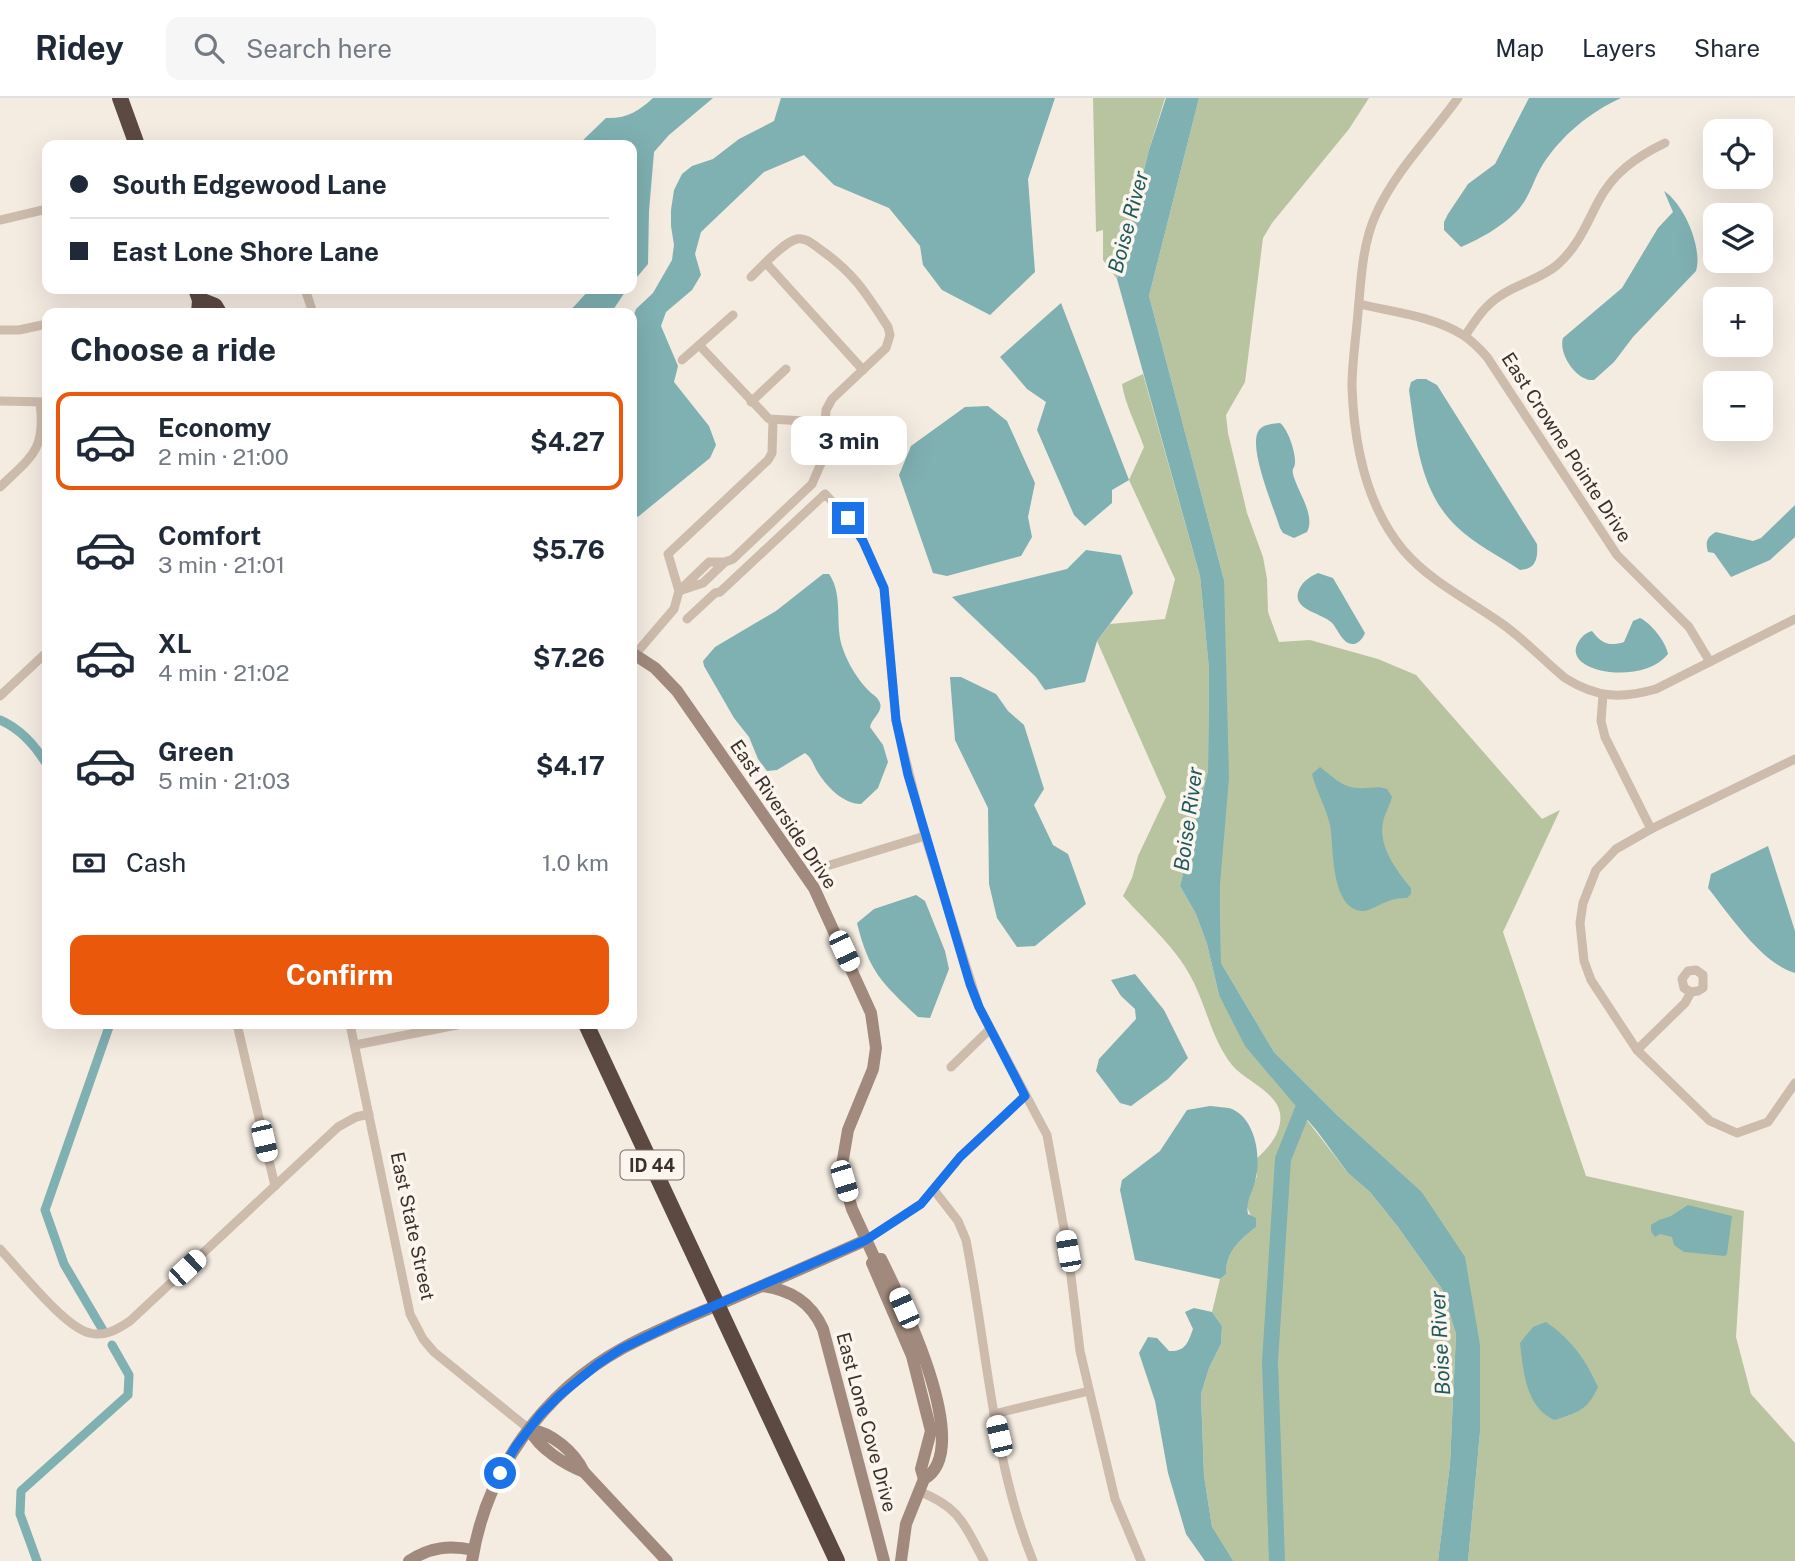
<!DOCTYPE html>
<html lang="en">
<head>
<meta charset="utf-8">
<style>
	:root { --surface:#fff; --page:#f6f6f7; --text:#1f2937; --muted:#747a83; --line:#e0e1e3; --accent:#ea580c }
	body { margin:0; font-family:"Public Sans",sans-serif; background:var(--page); color:var(--text); height:100vh; display:flex; flex-direction:column; font-size:26px; white-space:nowrap }
	* { box-sizing:border-box; margin:0 }
	p { font-size:23px; color:var(--muted) }
	.icon { flex:none; width:38px; height:38px; fill:none; stroke:currentColor; stroke-width:2; stroke-linecap:round; stroke-linejoin:round }
	.map { position:relative; flex:1; overflow:hidden }
	.sheet { position:absolute; left:42px; top:210px; width:595px; height:721px; display:flex; flex-direction:column; background:var(--surface); border-radius:14px; box-shadow:0 7px 28px #0002 }
	.sheet>* { flex:none }
	.guide { position:absolute; left:42px; top:42px; width:595px; height:154px; border-radius:14px; box-shadow:0 7px 28px #0002; display:grid; align-content:center; height:154px; padding:0 28px; background:var(--surface) }
	.controls { position:absolute; left:1703px; top:21px; display:grid; gap:14px }
	.controls a { display:grid; place-items:center; width:70px; height:70px; border-radius:14px; background:var(--surface); box-shadow:0 7px 28px #0002; font-size:35px }
	.end { position:absolute; width:32px; height:32px; margin:-16px; border:9px solid #1a73e8; background:#fff; box-shadow:0 0 0 4px #fff }
	.from { border-radius:50% }
	.bubble { position:absolute; height:49px; border-radius:14px; background:var(--surface); box-shadow:0 7px 28px #0002; font-size:23px; font-weight:700; line-height:49px; text-align:center }
	.car { position:absolute; width:21px; height:42px; margin:-21px -10px; border-radius:9px; box-shadow:0 0 5px 2px #0007; background:linear-gradient(#fff 24%,#345 0 40%,#fff 0 76%,#345 0 86%,#fff 0) }
	.guide b { display:flex; align-items:center; gap:24px; height:66px; font-size:26px }
	.guide b+b { border-top:2px solid var(--line) }
	.guide i { width:18px; height:18px; background:var(--text) }
	ul { padding:0; list-style:none }
	li { display:flex; align-items:center; gap:21px; height:98px; margin:0 14px 10px; padding:0 14px; border:4px solid transparent; border-radius:14px }
	li div { flex:1 }
	li b { display:block; font-size:26px }
	li em { font-style:normal; font-weight:700 }
	li.on { border-color:var(--accent) }
	li>.icon { width:63px; height:63px; stroke-width:1.5 }
	h2 { padding:0 28px; font-size:32px; line-height:84px }
	.pay { display:flex; align-items:center; gap:18px; height:77px; padding:0 28px; font-size:26px }
	.pay p { margin-inline-start:auto }
	.primary-button { display:flex; gap:14px; margin-top:auto; padding:14px 28px }
	.primary-button a { flex:1; height:80px; border-radius:14px; background:var(--accent); color:#fff; font-size:28px; font-weight:700; line-height:80px; text-align:center }
	header { display:flex; align-items:center; gap:42px; box-sizing:border-box; height:98px; padding:0 35px; background:var(--surface); border-bottom:2px solid var(--line) }
	header strong { font-size:33px }
	nav { display:flex; gap:38px; margin-inline-start:auto; font-size:24px }
	.search { width:490px; height:63px; background:var(--page); display:flex; align-items:center; gap:18px; box-sizing:border-box; padding:0 24px; border-radius:14px; color:var(--muted); font-size:26px }
	.map>svg:first-child { display:block }
</style>
</head>
<body>
<header>
<strong>Ridey</strong>
<div class="search"><svg class="icon" aria-label="search" viewBox="0 0 24 24"><circle cx="10" cy="10" r="6"/><path d="M15 15l6 6"/></svg>Search here</div>
<nav><a>Map</a><a>Layers</a><a>Share</a></nav>
</header>
<div class="map">
<svg width="1795" height="1463" viewBox="0 0 1795 1463">
	<rect width="100%" height="100%" fill="#f4ebe1"/>
	<g fill="#b8c4a0">
		<path d="M 1093,0 L 1165,0 L 1149,52 L 1117,181 L 1103,162 L 1103,132 L 1096,134 Z"/>
		<path d="M 1199,0 L 1369,0 L 1349,31 L 1272,125 L 1263,140 L 1245,284 L 1226,317 L 1228,335 L 1247,415 L 1263,459 L 1267,481 L 1268,514 L 1279,544 L 1310,542 L 1378,561 L 1416,577 L 1542,721 L 1560,712 L 1503,834 L 1586,1078 L 1744,1113 L 1736,1239 L 1751,1296 L 1795,1345 L 1795,1463 L 1468,1463 L 1480,1334 L 1480,1247 L 1421,1093 L 1337,1017 L 1274,954 L 1221,865 L 1220,786 L 1224,482 L 1149,198 Z"/>
		<path d="M 1143,276 L 1200,478 L 1209,571 L 1208,673 L 1180,788 L 1196,816 L 1207,846 L 1219,897 L 1286,995 L 1348,1075 L 1370,1094 L 1398,1129 L 1442,1191 L 1456,1236 L 1450,1366 L 1438,1463 L 1228,1463 L 1212,1429 L 1204,1378 L 1201,1296 L 1209,1270 L 1221,1246 L 1222,1228 L 1212,1214 L 1220,1181 L 1226,1176 C 1226,1153 1240,1142 1256,1129 L 1246,1107 L 1257,1078 L 1256,1061 C 1269,1050 1283,1033 1280,1015 C 1276,993 1245,983 1232,967 C 1213,943 1207,912 1194,885 C 1179,852 1147,825 1123,798 L 1132,780 L 1138,758 L 1166,699 L 1097,543 L 1110,526 L 1165,521 L 1175,481 L 1129,382 L 1144,349 C 1137,329 1125,306 1122,286 Z"/>
	</g>
	<g fill="#7fb0b2">
		<path d="M 653,0 L 713,0 L 669,37 L 654,54 L 649,113 L 648,166 L 632,185 L 632,47 L 578,47 L 606,20 C 626,21 639,13 653,0 Z"/>
		<path d="M 781,0 L 1055,0 L 1028,81 L 1035,174 L 990,217 L 942,192 L 923,167 L 920,148 L 889,110 L 834,87 L 804,57 L 764,74 L 701,134 L 695,156 L 701,177 L 692,192 L 666,214 L 661,228 L 678,268 L 674,284 L 709,328 L 716,347 L 710,360 L 639,418 L 632,422 L 632,222 L 636,211 L 653,195 L 672,162 L 674,147 L 671,128 L 671,112 L 674,92 L 682,76 L 692,68 L 713,61 L 739,41 L 774,23 Z"/>
		<path d="M 1166,0 L 1199,0 L 1149,198 L 1224,482 L 1229,680 L 1220,786 L 1221,865 L 1274,954 L 1337,1017 L 1421,1093 L 1465,1159 L 1480,1247 L 1480,1334 L 1468,1463 L 1438,1463 L 1450,1366 L 1456,1236 L 1442,1191 L 1398,1129 L 1370,1094 L 1348,1075 L 1317,1033 L 1245,948 L 1219,897 L 1207,846 L 1196,816 L 1180,788 L 1208,673 L 1209,571 L 1200,478 L 1117,181 L 1149,52 Z"/>
		<path d="M 1529,0 L 1621,0 C 1590,14 1562,37 1543,66 C 1533,82 1530,100 1516,114 C 1501,129 1480,141 1461,149 L 1444,132 L 1444,124 L 1448,116 L 1468,86 L 1495,66 Z"/>
		<path d="M 1664,93 C 1684,106 1703,150 1696,173 L 1633,239 L 1614,264 L 1594,282 C 1577,284 1558,256 1563,240 L 1622,190 L 1658,130 L 1673,114 Z"/>
		<path d="M 590,191 L 627,191 L 611,215 L 568,215 Z"/>
		<path d="M 1061,205 L 1129,382 L 1112,392 L 1112,405 L 1085,428 L 1074,417 L 1037,332 L 1046,304 L 1027,291 L 1000,259 Z"/>
		<path d="M 1417,281 L 1426,281 L 1437,287 L 1537,446 C 1538,461 1536,471 1520,472 C 1499,458 1475,446 1457,429 C 1419,393 1416,340 1409,292 L 1411,284 Z"/>
		<path d="M 988,308 L 1007,323 L 1035,385 L 1028,419 L 1032,439 L 1021,458 L 947,478 L 933,475 L 899,377 L 911,348 L 965,309 Z"/>
		<path d="M 1280,325 C 1288,331 1296,355 1295,365 C 1294,373 1292,368 1293,376 C 1297,393 1316,417 1307,434 L 1294,440 L 1283,435 L 1280,430 C 1274,410 1247,348 1259,332 C 1264,326 1272,326 1280,325 Z"/>
		<path d="M 1795,407 L 1795,439 L 1770,462 L 1731,479 L 1714,455 L 1708,454 C 1705,444 1707,439 1716,434 L 1753,443 L 1761,440 Z"/>
		<path d="M 1086,452 L 1121,457 L 1133,495 L 1097,543 L 1085,584 L 1045,592 L 1036,579 L 952,499 L 1067,471 Z"/>
		<path d="M 1318,475 L 1333,480 L 1365,535 C 1363,540 1359,545 1354,546 C 1342,547 1338,530 1331,524 C 1320,514 1287,511 1301,488 C 1305,482 1311,478 1318,475 Z"/>
		<path d="M 823,476 L 829,476 C 844,497 834,528 843,551 C 848,566 858,582 869,593 C 873,597 878,599 880,605 C 883,614 872,620 870,629 L 883,647 L 888,664 L 878,690 L 861,706 C 843,706 826,688 817,673 C 813,666 812,660 805,655 L 777,672 L 767,673 L 758,661 L 749,639 L 734,620 L 704,568 L 703,563 L 715,549 L 776,513 Z"/>
		<path d="M 1640,520 C 1651,525 1666,544 1668,556 C 1642,589 1558,574 1579,543 C 1583,537 1586,535 1592,533 C 1601,545 1609,549 1624,544 L 1633,523 Z"/>
		<path d="M 950,579 L 961,579 L 996,596 L 1008,613 L 1024,627 L 1044,691 L 1034,707 L 1053,747 L 1068,756 L 1086,806 L 1035,848 L 1017,849 L 997,820 L 989,786 L 988,710 L 955,642 Z"/>
		<path d="M 1320,669 C 1332,678 1342,690 1359,690 C 1370,691 1377,687 1387,691 L 1392,699 C 1390,707 1386,713 1384,720 C 1376,746 1396,772 1411,790 L 1411,796 L 1407,800 C 1385,799 1373,814 1361,813 C 1330,809 1334,748 1330,727 C 1326,709 1316,693 1312,676 Z"/>
		<path d="M 1768,748 L 1795,833 L 1795,875 C 1762,866 1729,816 1708,790 L 1711,776 Z"/>
		<path d="M 916,797 L 925,803 L 945,853 L 949,871 L 930,920 L 918,919 C 882,885 869,874 857,825 L 874,811 Z"/>
		<path d="M 1135,876 L 1164,912 L 1188,960 L 1168,981 L 1131,1008 L 1120,1005 L 1096,973 L 1099,961 L 1136,921 L 1135,911 L 1121,898 L 1111,882 Z"/>
		<path d="M 1210,1008 C 1216,1009 1226,1009 1232,1011 C 1255,1021 1261,1057 1256,1079 C 1254,1093 1245,1102 1248,1116 L 1256,1120 L 1256,1129 C 1240,1142 1226,1153 1226,1176 L 1220,1181 L 1135,1162 L 1120,1092 L 1122,1082 L 1160,1053 L 1187,1012 Z"/>
		<path d="M 1688,1107 L 1732,1118 L 1727,1156 L 1725,1158 L 1684,1154 L 1674,1147 L 1672,1139 L 1660,1136 L 1655,1139 L 1651,1133 L 1651,1127 L 1659,1122 L 1671,1118 Z"/>
		<path d="M 1194,1210 L 1212,1214 L 1222,1228 L 1221,1246 L 1209,1270 L 1201,1296 L 1204,1378 L 1212,1429 L 1233,1463 L 1205,1463 L 1186,1436 L 1168,1375 L 1155,1303 L 1139,1255 L 1148,1239 L 1157,1240 L 1169,1253 C 1186,1254 1188,1244 1193,1231 L 1185,1214 Z"/>
		<path d="M 1546,1224 C 1571,1241 1586,1262 1598,1289 C 1587,1313 1578,1314 1555,1322 C 1526,1310 1523,1273 1520,1245 L 1533,1229 Z"/>
	</g>
	<g fill="none" stroke-linecap="round" stroke-linejoin="round">
		<g stroke="#7fb0b2" stroke-width="9">
			<path d="M 0,622 C 21,631 35,647 47,667"/>
			<path d="M 104,1234 L 64,1166 L 45,1112 L 110,926"/>
			<path d="M 37,1463 L 20,1416 L 21,1393 L 128,1297 L 129,1277 L 112,1247"/>
		</g>
		<path stroke="#7fb0b2" stroke-width="16" d="M 1277,1463 L 1270,1264 L 1283,1061 L 1307,1001"/>
		<g stroke="#cdbbac" stroke-width="9">
			<path d="M 1458,0 C 1430,39 1396,72 1376,116 C 1362,147 1361,182 1358,215 C 1356,239 1352,265 1352,289 C 1354,345 1366,408 1404,453 C 1431,484 1467,501 1501,525 C 1524,541 1543,562 1565,580 C 1597,600 1621,601 1656,591 L 1795,521"/>
			<path d="M 0,122 L 47,111"/>
			<path d="M 766,165 L 863,272"/>
			<path d="M 305,191 L 313,215"/>
			<path d="M 1359,206 C 1392,214 1433,218 1463,237 C 1472,243 1480,251 1487,259 L 1617,457 L 1689,529 L 1710,564"/>
			<path d="M 0,232 L 19,232 L 47,226"/>
			<path d="M 1465,238 C 1475,223 1484,208 1500,198 C 1517,186 1541,181 1557,167 C 1577,150 1586,127 1598,104 C 1613,75 1636,59 1665,45"/>
			<path d="M 700,248 L 769,321 L 823,324"/>
			<path d="M 682,262 L 733,217"/>
			<path d="M 0,303 L 47,304"/>
			<path d="M 751,304 L 786,271"/>
			<path d="M 0,389 C 32,358 46,352 40,305"/>
			<path d="M 725,464 L 709,464 L 679,493 L 703,485 L 725,464 L 733,461 L 812,386 L 822,363 L 826,312 L 832,301 L 886,250 L 890,237 L 888,229 C 866,195 854,175 821,152 C 814,147 806,139 797,141 C 783,144 762,169 751,179"/>
			<path d="M 687,521 L 715,495 L 720,494 L 825,396 L 848,420 L 863,443 L 884,490 L 896,623 L 925,738 L 979,909 L 1047,1037 L 1068,1153 L 1080,1253 L 1115,1401 L 1141,1463"/>
			<path d="M 632,560 L 674,511 L 679,493 L 668,456 L 768,362 L 772,355 L 773,323"/>
			<path d="M 1603,597 L 1601,623 L 1605,639 L 1651,731"/>
			<path d="M 0,598 L 47,554"/>
			<path d="M 1795,661 L 1651,731 L 1616,751 L 1596,772 L 1583,805 L 1580,825 L 1584,863 L 1591,882 L 1637,952 L 1710,1023 L 1737,1035 L 1768,1024 L 1795,985"/>
			<path d="M 830,767 L 925,738"/>
			<path d="M 237,926 L 275,1088"/>
			<path d="M 350,926 L 410,1216 L 423,1241 L 434,1254 L 529,1331"/>
			<path d="M 355,947 L 462,926"/>
			<path d="M 1637,952 L 1685,905 L 1691,894 L 1698,893 L 1703,890 L 1703,877 L 1696,872 L 1688,873 L 1682,881 L 1684,890 L 1691,894"/>
			<path d="M 951,969 L 990,931"/>
			<path d="M 934,1092 L 958,1123 L 966,1142 C 987,1249 992,1361 1033,1463"/>
			<path d="M 866,1142 L 921,1106 L 960,1059 L 1025,998"/>
			<path d="M 0,1151 C 19,1171 65,1230 90,1235 C 105,1239 118,1231 130,1223 L 338,1029 L 356,1019 L 369,1016"/>
			<path d="M 994,1316 L 1089,1293"/>
			<path d="M 918,1393 C 960,1409 964,1426 984,1463"/>
		</g>
		<g stroke="#a18a7d" stroke-width="12">
			<path d="M 632,555 L 655,570 L 677,593 L 814,790 L 871,915 L 876,950 L 873,971 L 848,1032 L 842,1067 L 844,1083 L 852,1111 L 875,1161 L 881,1161 C 900,1199 976,1352 924,1381 L 906,1426 L 901,1463"/>
			<path d="M 875,1161 L 872,1165 L 912,1258 L 931,1333 L 921,1371 L 924,1381"/>
			<path d="M 762,1188 C 791,1192 811,1204 823,1231 L 884,1463"/>
			<path d="M 529,1331 C 552,1335 574,1353 584,1374 C 564,1366 540,1351 529,1331 Z"/>
			<path d="M 584,1374 L 667,1463"/>
			<path d="M 409,1463 C 430,1449 450,1447 473,1452"/>
			<path d="M 472,1463 C 486,1373 543,1294 623,1250 C 654,1233 687,1220 720,1206 C 769,1185 817,1164 866,1142"/>
		</g>
		<g stroke="#5c4a42" stroke-width="16">
			<path d="M 120,0 L 137,47"/>
			<path d="M 196,191 L 200,202 L 199,215"/>
			<path d="M 200,202 L 215,208 L 219,215"/>
			<path d="M 586,926 L 837,1463"/>
		</g>
	</g>
	<g fill="none" stroke-linecap="round" stroke-linejoin="round">
		<path stroke="#1a73e8" stroke-width="9" d="M 500,1375 L 516,1348 L 540,1317 L 560,1297 L 598,1266 L 621,1251 L 681,1222 L 866,1142 L 921,1106 L 960,1059 L 1025,998 L 979,909 L 970,886 L 908,677 L 896,622 L 884,490 L 863,443 L 848,420"/>
	</g>
	<g text-anchor="middle" dominant-baseline="central" stroke-width="7" stroke-linejoin="round" paint-order="stroke">
		<rect fill="#fbf5ee" stroke="#756b66" stroke-width="2" x="620.5" y="1052.5" width="63" height="29" rx="5"/>
		<g font-size="18" font-weight="bold" fill="#3b302b">
			<text x="652" y="1067">ID 44</text>
		</g>
		<g font-size="19" fill="#3b302b" stroke="#fbf5ee">
			<text transform="translate(1567 349) rotate(57)">East Crowne Pointe Drive</text>
			<text transform="translate(784 716) rotate(56)">East Riverside Drive</text>
			<text transform="translate(413 1128) rotate(78)">East State Street</text>
			<text transform="translate(867 1324) rotate(75)">East Lone Cove Drive</text>
		</g>
		<g font-size="21" font-style="italic" fill="#1f5a5e" stroke="#fbf5ee">
			<text transform="translate(1128 124) rotate(-75)">Boise River</text>
			<text transform="translate(1188 721) rotate(-82)">Boise River</text>
			<text transform="translate(1440 1245) rotate(-93)">Boise River</text>
		</g>
	</g>
</svg>
<div class="controls">
<a><svg class="icon" aria-label="locate" viewBox="0 0 24 24"><circle cx="12" cy="12" r="6"/><path d="M12 2v4M12 18v4M2 12h4M18 12h4"/></svg></a>
<a><svg class="icon" aria-label="layers" viewBox="0 0 24 24"><path d="M12 4l9 5-9 5-9-5zM3 14l9 5 9-5"/></svg></a>
<a>+</a>
<a>−</a>
</div>
<i class="end from" style="left:500px;top:1375px"></i>
<i class="end" style="left:848px;top:420px"></i>
<div class="bubble" style="left:791px;top:318px;width:116px">3 min</div>
<i class="car" style="left:844px;top:853px;rotate:155deg"></i>
<i class="car" style="left:264px;top:1043px;rotate:167deg"></i>
<i class="car" style="left:844px;top:1083px;rotate:163deg"></i>
<i class="car" style="left:1068px;top:1153px;rotate:350deg"></i>
<i class="car" style="left:187px;top:1170px;rotate:47deg"></i>
<i class="car" style="left:904px;top:1210px;rotate:336deg"></i>
<i class="car" style="left:999px;top:1338px;rotate:347deg"></i>
<div class="guide">
<b><i class="from"></i>South Edgewood Lane</b>
<b><i></i>East Lone Shore Lane</b>
</div>
<section class="sheet">
<h2>Choose a ride</h2>
<ul>
<li class="on"><svg class="icon" aria-label="car" viewBox="0 0 24 24"><path d="M5 17H2v-5l4-1 3-4h7l3 4 3 1v5h-3M9 17h6M6 11h13"/><circle cx="7" cy="17" r="2"/><circle cx="17" cy="17" r="2"/></svg><div><b>Economy</b><p>2 min · 21:00</p></div><em>$4.27</em></li>
<li><svg class="icon" aria-label="car" viewBox="0 0 24 24"><path d="M5 17H2v-5l4-1 3-4h7l3 4 3 1v5h-3M9 17h6M6 11h13"/><circle cx="7" cy="17" r="2"/><circle cx="17" cy="17" r="2"/></svg><div><b>Comfort</b><p>3 min · 21:01</p></div><em>$5.76</em></li>
<li><svg class="icon" aria-label="car" viewBox="0 0 24 24"><path d="M5 17H2v-5l4-1 3-4h7l3 4 3 1v5h-3M9 17h6M6 11h13"/><circle cx="7" cy="17" r="2"/><circle cx="17" cy="17" r="2"/></svg><div><b>XL</b><p>4 min · 21:02</p></div><em>$7.26</em></li>
<li><svg class="icon" aria-label="car" viewBox="0 0 24 24"><path d="M5 17H2v-5l4-1 3-4h7l3 4 3 1v5h-3M9 17h6M6 11h13"/><circle cx="7" cy="17" r="2"/><circle cx="17" cy="17" r="2"/></svg><div><b>Green</b><p>5 min · 21:03</p></div><em>$4.17</em></li>
</ul>
<div class="pay"><svg class="icon" aria-label="cash" viewBox="0 0 24 24"><path d="M3 7h18v10H3z"/><circle cx="12" cy="12" r="2"/></svg>Cash<p>1.0 km</p></div>
<div class="primary-button"><a>Confirm</a></div>
</section>
</div>
</body>
</html>
